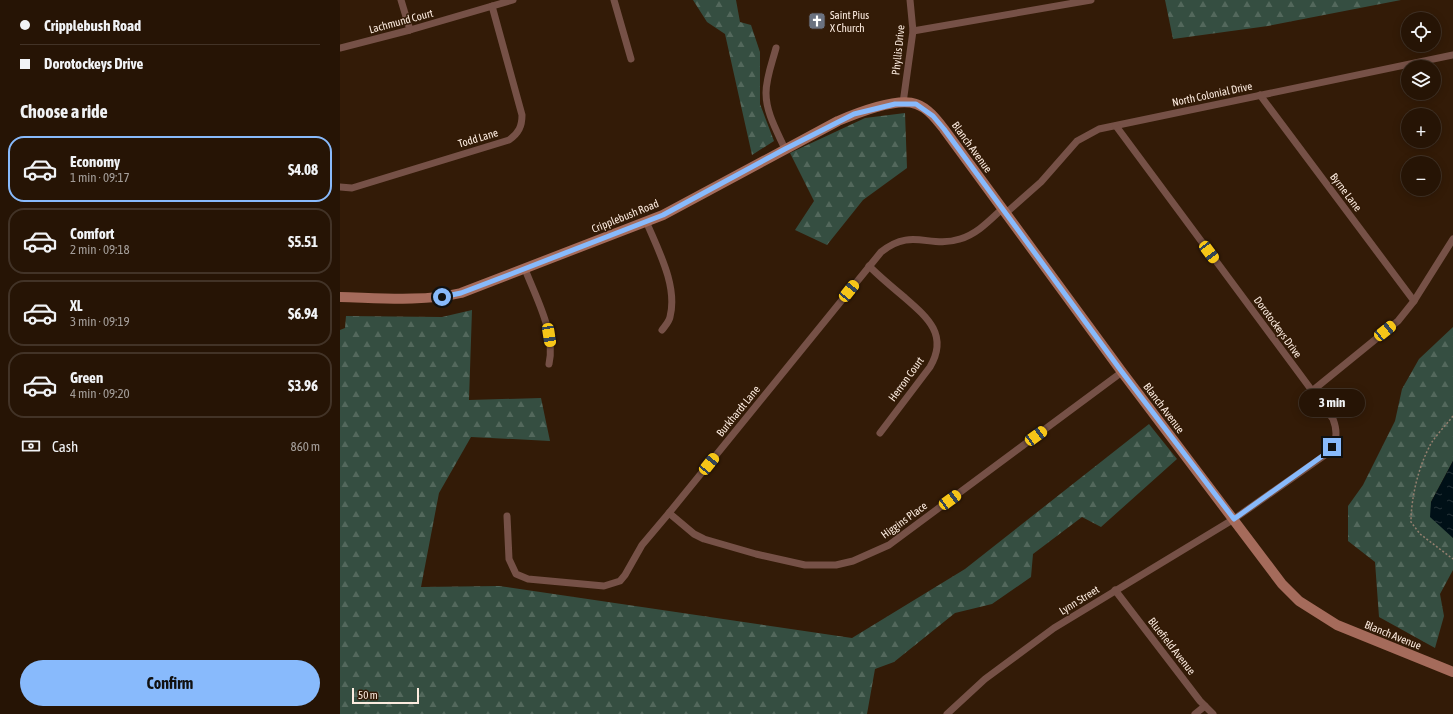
<!DOCTYPE html>
<html lang="en">
<head>
<meta charset="utf-8">
<style>
	:root { --surface:#261405; --page:#322113; --text:#f1f3f6; --muted:#a49e9a; --line:#423327; --accent:#88bafc }
	body { margin:0; font-family:"Asap Condensed",sans-serif; background:var(--page); color:var(--text); height:100vh; display:flex; flex-direction:column; font-size:15px; white-space:nowrap }
	* { box-sizing:border-box; margin:0 }
	p { font-size:13px; color:var(--muted) }
	.icon { flex:none; width:22px; height:22px; fill:none; stroke:currentColor; stroke-width:2; stroke-linecap:round; stroke-linejoin:round }
	.map { position:relative; flex:1; overflow:hidden }
	.sheet { display:flex; flex-direction:column; background:var(--surface); width:340px }
	.sheet>* { flex:none }
	.hud { display:grid; align-content:center; height:88px; padding:0 20px; background:var(--surface) }
	.controls { position:absolute; left:1061px; top:12px; display:grid; gap:8px }
	.controls a { display:grid; place-items:center; width:40px; height:40px; border-radius:50%; background:var(--surface); box-shadow:0 2px 10px #0003,0 0 0 1px var(--line); font-size:20px }
	.scale { position:absolute; left:12px; bottom:10px; width:67px; box-sizing:border-box; padding-left:4px; border:2px solid #fcebdf; border-top:0; font-size:11px; line-height:14px; white-space:nowrap; color:#fcebdf; -webkit-text-stroke:3px #331b07; paint-order:stroke }
	.end { position:absolute; width:18px; height:18px; margin:-9px; border:5px solid #88bafc; background:#111; box-shadow:0 0 0 2px #111 }
	.from { border-radius:50% }
	.bubble { position:absolute; height:28px; border-radius:14px; background:var(--surface); box-shadow:0 2px 10px #0003,0 0 0 1px var(--line); font-size:13px; font-weight:700; line-height:28px; text-align:center }
	.car { position:absolute; width:12px; height:24px; margin:-12px -6px; border-radius:5px; box-shadow:0 0 3px 1px #0007; background:linear-gradient(#f5c518 24%,#345 0 40%,#f5c518 0 76%,#345 0 86%,#f5c518 0) }
	.hud b { display:flex; align-items:center; gap:14px; height:38px; font-size:15px }
	.hud b+b { border-top:1px solid var(--line) }
	.hud i { width:10px; height:10px; background:var(--text) }
	ul { padding:0; list-style:none }
	li { display:flex; align-items:center; gap:12px; height:66px; margin:0 8px 6px; padding:0 12px; border:2px solid var(--line); border-radius:16px }
	li div { flex:1 }
	li b { display:block; font-size:15px }
	li em { font-style:normal; font-weight:700 }
	li.active { border-color:var(--accent) }
	li>.icon { width:36px; height:36px; stroke-width:1.5 }
	h2 { padding:0 20px; font-size:18px; line-height:48px }
	.pay { display:flex; align-items:center; gap:10px; height:44px; padding:0 20px; font-size:15px }
	.pay p { margin-inline-start:auto }
	.action { display:flex; gap:8px; margin-top:auto; padding:8px 20px }
	.action a { flex:1; height:46px; border-radius:24px; background:var(--accent); color:#111; font-size:16px; font-weight:700; line-height:46px; text-align:center }
	main { display:flex; flex:1; min-height:0 }
	.map>svg:first-child { display:block }
</style>
</head>
<body>
<main>
<section class="sheet">
<div class="hud">
<b><i class="from"></i>Cripplebush Road</b>
<b><i></i>Dorotockeys Drive</b>
</div>
<h2>Choose a ride</h2>
<ul>
<li class="active"><svg class="icon" aria-label="car" viewBox="0 0 24 24"><path d="M5 17H2v-5l4-1 3-4h7l3 4 3 1v5h-3M9 17h6M6 11h13"/><circle cx="7" cy="17" r="2"/><circle cx="17" cy="17" r="2"/></svg><div><b>Economy</b><p>1 min · 09:17</p></div><em>$4.08</em></li>
<li><svg class="icon" aria-label="car" viewBox="0 0 24 24"><path d="M5 17H2v-5l4-1 3-4h7l3 4 3 1v5h-3M9 17h6M6 11h13"/><circle cx="7" cy="17" r="2"/><circle cx="17" cy="17" r="2"/></svg><div><b>Comfort</b><p>2 min · 09:18</p></div><em>$5.51</em></li>
<li><svg class="icon" aria-label="car" viewBox="0 0 24 24"><path d="M5 17H2v-5l4-1 3-4h7l3 4 3 1v5h-3M9 17h6M6 11h13"/><circle cx="7" cy="17" r="2"/><circle cx="17" cy="17" r="2"/></svg><div><b>XL</b><p>3 min · 09:19</p></div><em>$6.94</em></li>
<li><svg class="icon" aria-label="car" viewBox="0 0 24 24"><path d="M5 17H2v-5l4-1 3-4h7l3 4 3 1v5h-3M9 17h6M6 11h13"/><circle cx="7" cy="17" r="2"/><circle cx="17" cy="17" r="2"/></svg><div><b>Green</b><p>4 min · 09:20</p></div><em>$3.96</em></li>
</ul>
<div class="pay"><svg class="icon" aria-label="cash" viewBox="0 0 24 24"><path d="M3 7h18v10H3z"/><circle cx="12" cy="12" r="2"/></svg>Cash<p>860 m</p></div>
<div class="action"><a>Confirm</a></div>
</section>
<div class="map">
<svg width="1113" height="714" viewBox="0 0 1113 714">
	<defs>
		<pattern id="forest-firs" width="22" height="20" patternUnits="userSpaceOnUse"><rect width="22" height="20" fill="#354e41"/><path d="M5 1l3.5 6h-7zM16 11l3.5 6h-7z" fill="#53685c"/></pattern>
		<pattern id="water-ripples" width="26" height="14" patternUnits="userSpaceOnUse"><rect width="26" height="14" fill="#001017"/><path d="M2 4q2-2 4 0t4 0M15 11q2-2 4 0t4 0" fill="none" stroke="#263338"/></pattern>
	</defs>
	<rect width="100%" height="100%" fill="#331b07"/>
	<g fill="url(#forest-firs)">
		<path d="M 353,0 L 396,0 L 400,22 L 411,25 L 420,52 L 420,104 L 434,141 L 412,155 L 385,34 L 367,22 Z"/>
		<path d="M 825,0 L 1061,0 L 928,26 L 833,39 Z"/>
		<path d="M 565,113 L 567,168 L 523,200 L 487,245 L 455,230 L 474,201 L 450,153 L 525,118 Z"/>
		<path d="M 132,310 L 129,400 L 201,398 L 210,441 L 131,437 L 99,493 L 81,587 L 159,586 L 512,638 L 625,569 L 809,424 L 837,459 L 761,527 L 742,517 L 693,554 L 691,577 L 652,604 L 615,613 L 554,662 L 535,669 L 527,714 L 0,714 L 0,330 L 5,328 L 6,316 L 102,317 Z"/>
		<path d="M 1113,327 L 1113,461 L 1091,502 L 1113,538 L 1113,570 L 1100,594 L 1104,616 L 1095,648 L 1039,617 L 1035,562 L 1008,541 L 1008,506 L 1023,485 L 1055,421 L 1062,389 L 1079,359 Z"/>
	</g>
	<path fill="url(#water-ripples)" d="M 1113,461 L 1113,538 L 1090,517 L 1091,502 Z"/>
	<g fill="none" stroke-linecap="round" stroke-linejoin="round">
		<path stroke="#947f6f" stroke-width="1.5" stroke-dasharray="2 2" stroke-linecap="butt" d="M 1113,416 C 1106,425 1098,433 1092,442 C 1079,464 1071,497 1071,522 L 1080,534 L 1113,559"/>
		<g stroke="#765147" stroke-width="7">
			<path d="M 61,0 L 70,30"/>
			<path d="M 274,0 L 291,59"/>
			<path d="M 573,31 L 751,0"/>
			<path d="M 0,48 L 70,30 L 173,0"/>
			<path d="M 436,48 C 432,63 426,78 426,93 C 426,113 437,131 445,149"/>
			<path d="M 920,95 L 1074,301"/>
			<path d="M 563,103 L 573,31 L 570,0"/>
			<path d="M 0,187 L 12,188 L 169,140 C 179,133 182,126 182,115 L 152,6"/>
			<path d="M 666,213 L 701,182 L 737,141 L 759,129 L 1113,55"/>
			<path d="M 306,221 C 318,250 338,286 330,317 C 329,322 325,326 322,330"/>
			<path d="M 529,266 C 540,277 552,287 564,297 C 587,317 609,335 590,367 L 540,433"/>
			<path d="M 185,269 C 196,298 216,333 209,364"/>
			<path d="M 972,391 L 1058,321 L 1074,301 L 1113,239"/>
			<path d="M 329,513 L 354,534 L 364,539 L 416,554 L 465,565 L 496,565 L 513,561 L 549,545 L 782,372"/>
			<path d="M 167,516 L 169,559 L 176,574 L 188,579 L 264,586 L 280,581 L 285,575 L 302,545 L 329,513 L 541,252 C 572,227 589,249 620,239 C 637,234 649,221 662,209"/>
			<path d="M 775,590 L 860,701 L 873,714"/>
			<path d="M 607,714 L 645,679 L 714,628 L 894,519 L 988,453 C 997,442 998,432 993,419 L 776,126"/>
			<path d="M 855,714 L 865,706"/>
		</g>
		<path stroke="#a56b5b" stroke-width="10" d="M 0,297 C 40,298 82,302 121,293 L 323,215 L 498,121 C 517,113 557,97 576,104 C 588,108 597,120 604,129 L 782,372 L 942,584 L 959,601 L 997,625 L 1113,672"/>
	</g>
	<g fill="none" stroke-linecap="round" stroke-linejoin="round">
		<path stroke="#88bafc" stroke-width="5" d="M 102,297 L 121,293 L 171,274 L 323,215 L 445,149 L 514,114 L 555,104 L 576,104 L 593,116 L 604,129 L 782,372 L 894,519 L 988,452 L 992,447"/>
	</g>
	<defs>
		<symbol id="church-square" viewBox="-11 -11 22 22"><rect x="-9" y="-9" width="18" height="18" rx="4" fill="#6b7280" stroke="#331b07"/><path d="M-1.2-6h2.4v3.5h3.3v2.4h-3.3V6h-2.4V-.1h-3.3v-2.4h3.3Z" fill="#fff"/></symbol>
	</defs>
	<g fill-rule="evenodd">
		<use href="#church-square" x="467" y="11" width="20" height="20"/>
	</g>
	<g text-anchor="middle" dominant-baseline="central" stroke-width="3" stroke-linejoin="round" paint-order="stroke">
		<g font-size="11" fill="#fcebdf" stroke="#331b07" text-anchor="start">
			<text x="490" y="15">Saint Pius<tspan x="490" dy="13">X Church</tspan></text>
		</g>
		<g font-size="11" fill="#fcebdf" stroke="#331b07">
			<text transform="translate(61 21) rotate(-15)">Lachmund Court</text>
			<text transform="translate(558 50) rotate(-84)">Phyllis Drive</text>
			<text transform="translate(872 94) rotate(-12)">North Colonial Drive</text>
			<text transform="translate(138 138) rotate(-17)">Todd Lane</text>
			<text transform="translate(632 147) rotate(54)">Blanch Avenue</text>
			<text transform="translate(1006 192) rotate(53)">Byrne Lane</text>
			<text transform="translate(285 216) rotate(-22)">Cripplebush Road</text>
			<text transform="translate(938 327) rotate(54)">Dorotockeys Drive</text>
			<text transform="translate(566 379) rotate(-54)">Herron Court</text>
			<text transform="translate(824 408) rotate(53)">Blanch Avenue</text>
			<text transform="translate(398 411) rotate(-51)">Burkhardt Lane</text>
			<text transform="translate(564 520) rotate(-36)">Higgins Place</text>
			<text transform="translate(739 600) rotate(-32)">Lynn Street</text>
			<text transform="translate(1053 635) rotate(22)">Blanch Avenue</text>
			<text transform="translate(832 646) rotate(52)">Bluefield Avenue</text>
		</g>
	</g>
</svg>
<div class="controls">
<a><svg class="icon" aria-label="locate" viewBox="0 0 24 24"><circle cx="12" cy="12" r="6"/><path d="M12 2v4M12 18v4M2 12h4M18 12h4"/></svg></a>
<a><svg class="icon" aria-label="layers" viewBox="0 0 24 24"><path d="M12 4l9 5-9 5-9-5zM3 14l9 5 9-5"/></svg></a>
<a>+</a>
<a>−</a>
</div>
<div class="scale">50 m</div>
<i class="end from" style="left:102px;top:297px"></i>
<i class="end" style="left:992px;top:447px"></i>
<div class="bubble" style="left:959px;top:389px;width:66px">3 min</div>
<i class="car" style="left:869px;top:252px;rotate:143deg"></i>
<i class="car" style="left:509px;top:291px;rotate:39deg"></i>
<i class="car" style="left:1045px;top:331px;rotate:51deg"></i>
<i class="car" style="left:209px;top:335px;rotate:171deg"></i>
<i class="car" style="left:696px;top:436px;rotate:54deg"></i>
<i class="car" style="left:369px;top:464px;rotate:39deg"></i>
<i class="car" style="left:610px;top:500px;rotate:54deg"></i>
</div>
</main>
</body>
</html>
